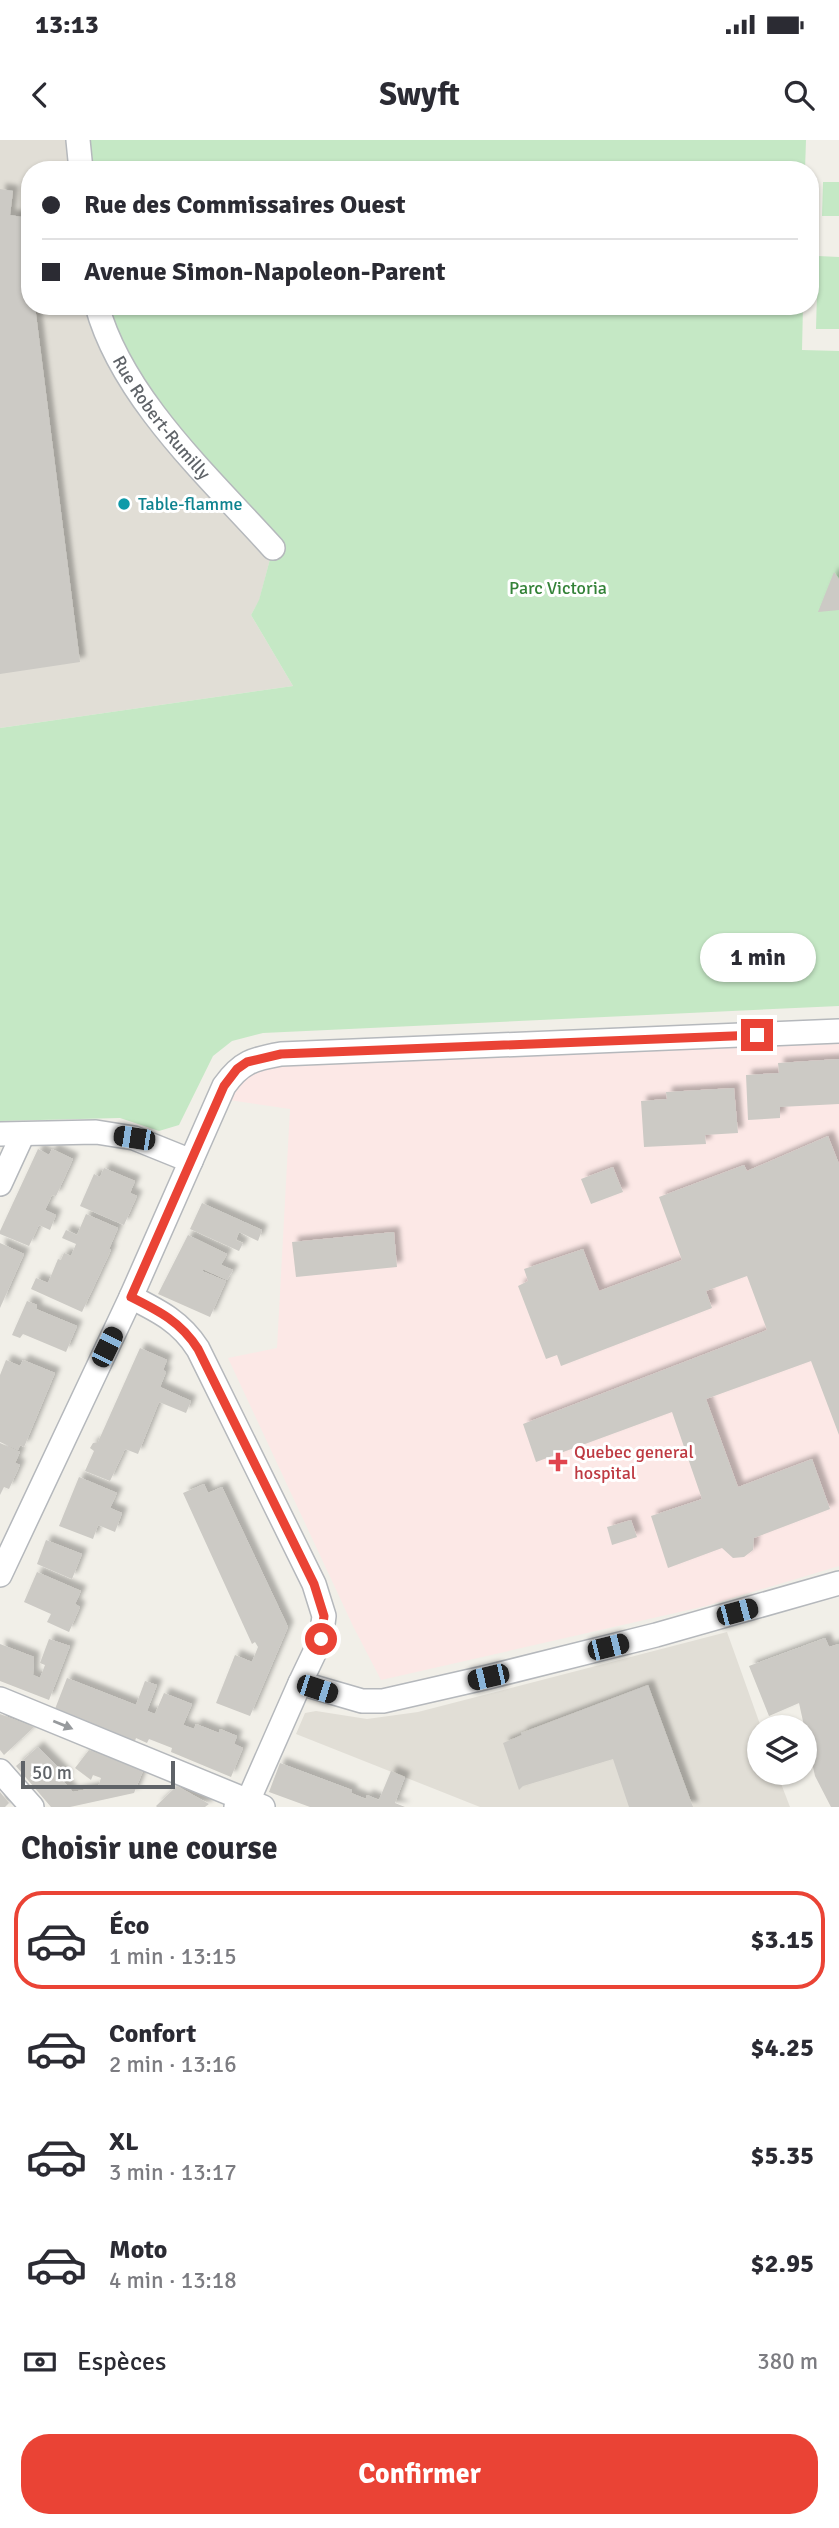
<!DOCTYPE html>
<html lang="fr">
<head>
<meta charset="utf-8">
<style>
	:root { --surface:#fff; --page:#f2f2f3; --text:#2b2b33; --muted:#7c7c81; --line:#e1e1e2; --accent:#ea4335 }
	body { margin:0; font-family:Signika,sans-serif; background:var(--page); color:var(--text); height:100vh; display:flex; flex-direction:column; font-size:26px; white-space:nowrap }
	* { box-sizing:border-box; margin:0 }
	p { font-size:23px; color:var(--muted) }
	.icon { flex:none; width:38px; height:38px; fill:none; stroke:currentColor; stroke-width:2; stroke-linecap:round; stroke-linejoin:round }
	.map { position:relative; height:1667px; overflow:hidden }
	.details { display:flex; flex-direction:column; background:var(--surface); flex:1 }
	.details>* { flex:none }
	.banner { position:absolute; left:21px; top:21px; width:798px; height:154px; border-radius:28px; box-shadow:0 2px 5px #0004; display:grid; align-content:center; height:154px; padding:0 21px; background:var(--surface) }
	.fabs { position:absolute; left:747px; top:1575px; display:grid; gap:14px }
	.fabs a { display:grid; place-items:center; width:70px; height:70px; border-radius:50%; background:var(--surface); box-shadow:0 2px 5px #0004; font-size:35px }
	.scale { position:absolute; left:21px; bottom:18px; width:154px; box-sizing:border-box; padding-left:7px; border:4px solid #5f6368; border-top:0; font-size:19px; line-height:24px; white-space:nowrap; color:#5f6368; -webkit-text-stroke:5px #fff; paint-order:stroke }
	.end { position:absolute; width:32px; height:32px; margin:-16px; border:9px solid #ea4335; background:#fff; box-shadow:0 0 0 4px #fff }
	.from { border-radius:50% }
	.bubble { position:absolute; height:49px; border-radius:24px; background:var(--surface); box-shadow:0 2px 5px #0004; font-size:23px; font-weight:800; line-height:49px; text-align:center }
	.car { position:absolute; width:21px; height:42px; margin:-21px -10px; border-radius:9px; box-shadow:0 0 5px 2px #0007; background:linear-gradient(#222 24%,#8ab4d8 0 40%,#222 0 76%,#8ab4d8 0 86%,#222 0) }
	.banner b { display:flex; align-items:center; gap:24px; height:66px; font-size:26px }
	.banner b+b { border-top:2px solid var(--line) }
	.banner i { width:18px; height:18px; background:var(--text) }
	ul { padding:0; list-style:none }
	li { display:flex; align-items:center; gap:21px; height:98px; margin:0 14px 10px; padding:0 7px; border:4px solid transparent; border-radius:28px }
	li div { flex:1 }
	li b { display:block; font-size:26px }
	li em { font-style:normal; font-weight:800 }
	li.current { border-color:var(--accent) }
	li>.icon { width:63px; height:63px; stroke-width:1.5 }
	h2 { padding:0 21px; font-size:32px; line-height:84px }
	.pay { display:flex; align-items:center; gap:18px; height:77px; padding:0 21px; font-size:26px }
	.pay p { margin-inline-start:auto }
	.action { display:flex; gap:14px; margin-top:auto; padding:14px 21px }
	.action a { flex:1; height:80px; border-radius:28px; background:var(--accent); color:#fff; font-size:28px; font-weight:800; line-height:80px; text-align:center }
	.status { display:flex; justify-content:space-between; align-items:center; height:49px; padding:0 35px; background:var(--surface); direction:ltr }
	.status svg { height:19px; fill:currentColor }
	header { display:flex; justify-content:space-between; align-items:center; height:91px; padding:0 21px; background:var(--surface); font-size:32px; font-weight:800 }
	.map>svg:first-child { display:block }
</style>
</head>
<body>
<div class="status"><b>13:13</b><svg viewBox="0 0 49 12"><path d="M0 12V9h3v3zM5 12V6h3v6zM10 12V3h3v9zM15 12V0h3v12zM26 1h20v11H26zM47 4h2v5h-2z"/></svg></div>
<header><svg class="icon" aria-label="back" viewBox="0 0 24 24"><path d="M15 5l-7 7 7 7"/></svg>Swyft<svg class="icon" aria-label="search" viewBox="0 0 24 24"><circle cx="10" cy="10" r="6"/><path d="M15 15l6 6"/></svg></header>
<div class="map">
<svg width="839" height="1667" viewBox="0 0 839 1667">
	<defs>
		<filter id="shadow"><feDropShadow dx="5.5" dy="-5.5" stdDeviation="2" flood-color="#0004"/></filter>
	</defs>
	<rect width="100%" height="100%" fill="#f1efe8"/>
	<g fill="#e1ded6">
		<path d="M 0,0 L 78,0 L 81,30 L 30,30 L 30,166 L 100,166 L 273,408 L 259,461 L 251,475 L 293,546 L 0,588 Z"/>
		<path d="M 727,1492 L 761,1587 L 760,1633 L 777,1633 L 790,1667 L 480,1667 L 296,1594 L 305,1573 L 316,1571 L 367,1579 L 418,1572 Z"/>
	</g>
	<path fill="#fce8e6" d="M 839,904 L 839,1426 L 706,1466 L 381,1540 L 353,1486 L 228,1218 L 277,1208 L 290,969 L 229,960 L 240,945 L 250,936 L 272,926 L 294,922 Z"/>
	<g fill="#c5e8c5">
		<path d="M 78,0 L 806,0 L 805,30 L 81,30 Z"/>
		<path d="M 823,42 L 839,42 L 839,76 L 822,76 Z"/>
		<path d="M 818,116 L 839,117 L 839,189 L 816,189 Z"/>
		<path d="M 100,166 L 803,166 L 802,210 L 839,211 L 839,866 L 263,893 L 232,901 L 213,916 L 179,985 L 159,991 L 120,978 L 0,981 L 0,588 L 293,546 L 251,475 L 259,460 L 273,408 L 157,279 Z"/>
	</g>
	<g fill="#cccac5" filter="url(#shadow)">
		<path d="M 0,49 L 13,51 L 10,75 L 22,77 L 30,131 L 30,166 L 35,166 L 80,522 L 0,534 Z"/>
		<path d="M 834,432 L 839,439 L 839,470 L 818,472 Z"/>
		<path d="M 839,919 L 839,964 L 780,967 L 780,978 L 748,980 L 746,935 L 779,933 L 778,923 Z"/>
		<path d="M 734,948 L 738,993 L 705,995 L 706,1004 L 644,1007 L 641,961 L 667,959 L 666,952 Z"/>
		<path d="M 828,996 L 839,1024 L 839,1295 L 811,1221 L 706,1259 L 738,1347 L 812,1319 L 830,1369 L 754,1398 L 753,1410 L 744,1417 L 733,1418 L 722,1408 L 668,1428 L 651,1376 L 702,1359 L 672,1272 L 536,1322 L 523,1284 L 767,1190 L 747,1136 L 706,1151 L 712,1168 L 561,1226 L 557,1215 L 546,1219 L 518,1146 L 528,1141 L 524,1129 L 583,1109 L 599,1151 L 682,1120 L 659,1057 L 744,1025 L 747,1031 Z"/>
		<path d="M 38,1009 L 49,1015 L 52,1009 L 73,1019 L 56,1056 L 52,1055 L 45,1070 L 56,1075 L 50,1090 L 39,1085 L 29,1106 L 0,1094 L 0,1091 Z"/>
		<path d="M 613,1027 L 623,1052 L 591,1064 L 581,1039 Z"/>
		<path d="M 104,1028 L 135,1041 L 130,1053 L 137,1056 L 124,1085 L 80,1066 L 94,1034 L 100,1037 Z"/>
		<path d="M 202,1063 L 262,1090 L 258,1101 L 239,1092 L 236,1100 L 243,1103 L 239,1111 L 190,1089 Z"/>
		<path d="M 86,1074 L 118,1088 L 109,1109 L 111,1110 L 82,1172 L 31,1149 L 36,1138 L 48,1143 L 58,1119 L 61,1120 L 64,1113 L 71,1116 L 76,1104 L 62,1098 L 66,1090 L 77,1095 Z"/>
		<path d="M 394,1092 L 397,1127 L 296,1137 L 292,1102 Z"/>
		<path d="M 188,1095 L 227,1114 L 221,1125 L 233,1130 L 227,1140 L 203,1129 L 202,1131 L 226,1141 L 210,1177 L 158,1154 Z"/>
		<path d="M 0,1103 L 24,1114 L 0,1168 Z"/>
		<path d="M 27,1161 L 37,1165 L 36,1169 L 77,1186 L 66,1212 L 23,1194 L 20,1198 L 12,1195 Z"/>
		<path d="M 140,1208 L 167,1220 L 163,1230 L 166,1232 L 160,1247 L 191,1261 L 186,1273 L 159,1262 L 138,1314 L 125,1309 L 110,1341 L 85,1331 L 94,1311 L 90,1308 L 93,1303 L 98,1302 Z"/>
		<path d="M 6,1220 L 20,1226 L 23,1220 L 55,1233 L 24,1307 L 20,1305 L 18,1310 L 0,1302 L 0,1235 Z"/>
		<path d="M 0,1303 L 20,1312 L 15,1323 L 20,1325 L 9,1349 L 4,1347 L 0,1355 Z"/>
		<path d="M 79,1337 L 117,1353 L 110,1368 L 122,1373 L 115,1392 L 98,1385 L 93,1399 L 59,1386 Z"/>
		<path d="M 204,1344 L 208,1353 L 222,1347 L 288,1487 L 250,1576 L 216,1563 L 235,1515 L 252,1522 L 258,1507 L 255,1502 L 252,1504 L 183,1353 Z"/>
		<path d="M 631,1380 L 637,1397 L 612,1405 L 607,1387 Z"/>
		<path d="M 46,1400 L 82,1414 L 72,1439 L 37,1424 Z"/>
		<path d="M 37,1432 L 81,1451 L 75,1464 L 80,1467 L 69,1492 L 47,1482 L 51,1474 L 24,1462 Z"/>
		<path d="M 825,1498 L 829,1507 L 839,1504 L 839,1667 L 831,1667 L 815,1636 L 799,1563 L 769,1576 L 749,1526 Z"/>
		<path d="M 49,1499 L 70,1506 L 49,1560 L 0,1541 L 0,1504 L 34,1517 L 33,1535 L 40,1538 L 45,1525 L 40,1523 Z"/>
		<path d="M 67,1538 L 136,1565 L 145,1541 L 157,1545 L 147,1571 L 155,1574 L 164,1553 L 192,1564 L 183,1585 L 194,1589 L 196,1584 L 219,1593 L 220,1589 L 237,1596 L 234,1604 L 243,1608 L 231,1637 L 171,1612 L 172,1608 L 149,1599 L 147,1603 L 136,1598 L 135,1601 L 55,1569 Z"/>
		<path d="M 648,1545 L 693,1667 L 629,1667 L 613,1619 L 523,1646 L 519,1650 L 503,1603 L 522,1595 L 521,1593 Z"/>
		<path d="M 0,1574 L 34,1587 L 4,1615 L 0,1610 Z"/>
		<path d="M 38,1607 L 68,1637 L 63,1641 L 73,1652 L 98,1647 L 101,1638 L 93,1635 L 91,1640 L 75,1628 L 89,1610 L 143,1631 L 134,1653 L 70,1667 L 51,1667 L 16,1626 Z"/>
		<path d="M 280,1623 L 352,1650 L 351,1653 L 366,1659 L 367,1655 L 379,1660 L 391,1631 L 405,1637 L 395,1663 L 405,1667 L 310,1667 L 269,1652 Z"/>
		<path d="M 177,1646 L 209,1664 L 205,1667 L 157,1667 L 156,1666 Z"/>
		<path d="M 0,1652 L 9,1663 L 5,1667 L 0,1667 Z"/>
	</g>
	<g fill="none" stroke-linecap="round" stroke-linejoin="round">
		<defs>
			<g id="street">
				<path d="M 78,0 L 81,30"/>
				<path id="s1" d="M 97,166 C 122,258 210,338 273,408"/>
				<path d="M 0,994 L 96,992 L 134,998 L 191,1021"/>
				<path d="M 0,1044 L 23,994"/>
				<path d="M 131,1157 C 159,1171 181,1182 198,1209 L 314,1444 L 324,1476 L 321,1499 L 300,1543 L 362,1561 L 383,1561 L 488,1537 L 656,1495 L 839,1443"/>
				<path d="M 0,1435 L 131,1157 L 224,946 C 241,922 253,919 281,914 L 839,891"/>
				<path d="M 0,1559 L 263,1667"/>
				<path d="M 0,1631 L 32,1667"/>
				<path d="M 236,1667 L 248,1661 L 300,1543"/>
			</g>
		</defs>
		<use href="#street" stroke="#b5b8bc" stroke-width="26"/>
		<use href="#street" stroke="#fff" stroke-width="23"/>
	</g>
	<defs><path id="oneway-solid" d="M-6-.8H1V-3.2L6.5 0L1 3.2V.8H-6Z" transform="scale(1.75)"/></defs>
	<use fill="#979a9d" href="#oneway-solid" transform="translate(63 1585) rotate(22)"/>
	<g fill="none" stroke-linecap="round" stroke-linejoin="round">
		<path stroke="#ea4335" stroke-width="9" d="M 321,1499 L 324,1476 L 314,1444 L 198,1209 C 181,1182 159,1171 131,1157 L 224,946 L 237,929 L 247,922 L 281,914 L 757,895"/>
	</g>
	<circle fill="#0f9aa8" stroke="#fff" stroke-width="2.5" cx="124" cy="364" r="7"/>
	<path fill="#e0444e" stroke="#fff" stroke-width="2.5" d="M554.5 1311.5h7v7h7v7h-7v7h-7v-7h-7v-7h7z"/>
	<g text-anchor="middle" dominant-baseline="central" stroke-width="6" stroke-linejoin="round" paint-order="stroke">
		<g font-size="18" fill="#5f6368" stroke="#fff">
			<text stroke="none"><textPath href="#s1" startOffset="130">Rue Robert-Rumilly</textPath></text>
		</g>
		<g font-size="18" fill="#0d838f" stroke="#fff" text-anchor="start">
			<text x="138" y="364">Table-flamme</text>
		</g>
		<g font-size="18" fill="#348238" stroke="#fff">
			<text x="558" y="448">Parc Victoria</text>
		</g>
		<g font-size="18" fill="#be3a42" stroke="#fff" text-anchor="start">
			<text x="574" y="1312">Quebec general<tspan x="574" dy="21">hospital</tspan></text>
		</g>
	</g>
</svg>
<div class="fabs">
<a><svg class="icon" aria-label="layers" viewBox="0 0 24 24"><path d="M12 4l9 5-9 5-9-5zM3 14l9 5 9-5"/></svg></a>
</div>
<div class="scale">50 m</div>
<i class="end from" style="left:321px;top:1499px"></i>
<i class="end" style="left:757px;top:895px"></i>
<div class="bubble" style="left:700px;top:793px;width:116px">1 min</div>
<i class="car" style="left:134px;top:998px;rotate:279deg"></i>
<i class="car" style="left:107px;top:1207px;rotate:26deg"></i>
<i class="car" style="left:737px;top:1472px;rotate:75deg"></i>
<i class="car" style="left:608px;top:1507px;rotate:76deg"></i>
<i class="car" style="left:488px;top:1537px;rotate:257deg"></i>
<i class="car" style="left:317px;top:1549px;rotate:108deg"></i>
<div class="banner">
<b><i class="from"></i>Rue des Commissaires Ouest</b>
<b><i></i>Avenue Simon-Napoleon-Parent</b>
</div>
</div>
<section class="details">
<h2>Choisir une course</h2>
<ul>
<li class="current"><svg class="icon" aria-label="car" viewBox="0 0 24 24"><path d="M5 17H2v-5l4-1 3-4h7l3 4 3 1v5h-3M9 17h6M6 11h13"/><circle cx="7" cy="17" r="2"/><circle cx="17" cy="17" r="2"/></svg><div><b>Éco</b><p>1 min · 13:15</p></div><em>$3.15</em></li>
<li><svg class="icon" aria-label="car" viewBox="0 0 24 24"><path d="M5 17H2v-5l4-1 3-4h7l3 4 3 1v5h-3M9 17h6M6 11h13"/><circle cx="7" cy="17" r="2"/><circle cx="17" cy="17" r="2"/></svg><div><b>Confort</b><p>2 min · 13:16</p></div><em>$4.25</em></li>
<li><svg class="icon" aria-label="car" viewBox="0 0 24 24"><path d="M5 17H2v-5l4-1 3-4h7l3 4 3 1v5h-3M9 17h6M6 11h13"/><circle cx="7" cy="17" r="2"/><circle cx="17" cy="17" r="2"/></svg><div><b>XL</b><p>3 min · 13:17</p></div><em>$5.35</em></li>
<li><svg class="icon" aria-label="car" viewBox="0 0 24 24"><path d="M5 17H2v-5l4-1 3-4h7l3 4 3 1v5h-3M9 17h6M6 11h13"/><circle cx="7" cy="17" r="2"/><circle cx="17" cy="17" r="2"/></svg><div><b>Moto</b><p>4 min · 13:18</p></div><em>$2.95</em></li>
</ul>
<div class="pay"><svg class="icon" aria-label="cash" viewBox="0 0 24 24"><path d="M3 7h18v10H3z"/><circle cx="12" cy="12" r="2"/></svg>Espèces<p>380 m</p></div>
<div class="action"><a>Confirmer</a></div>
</section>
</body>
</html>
